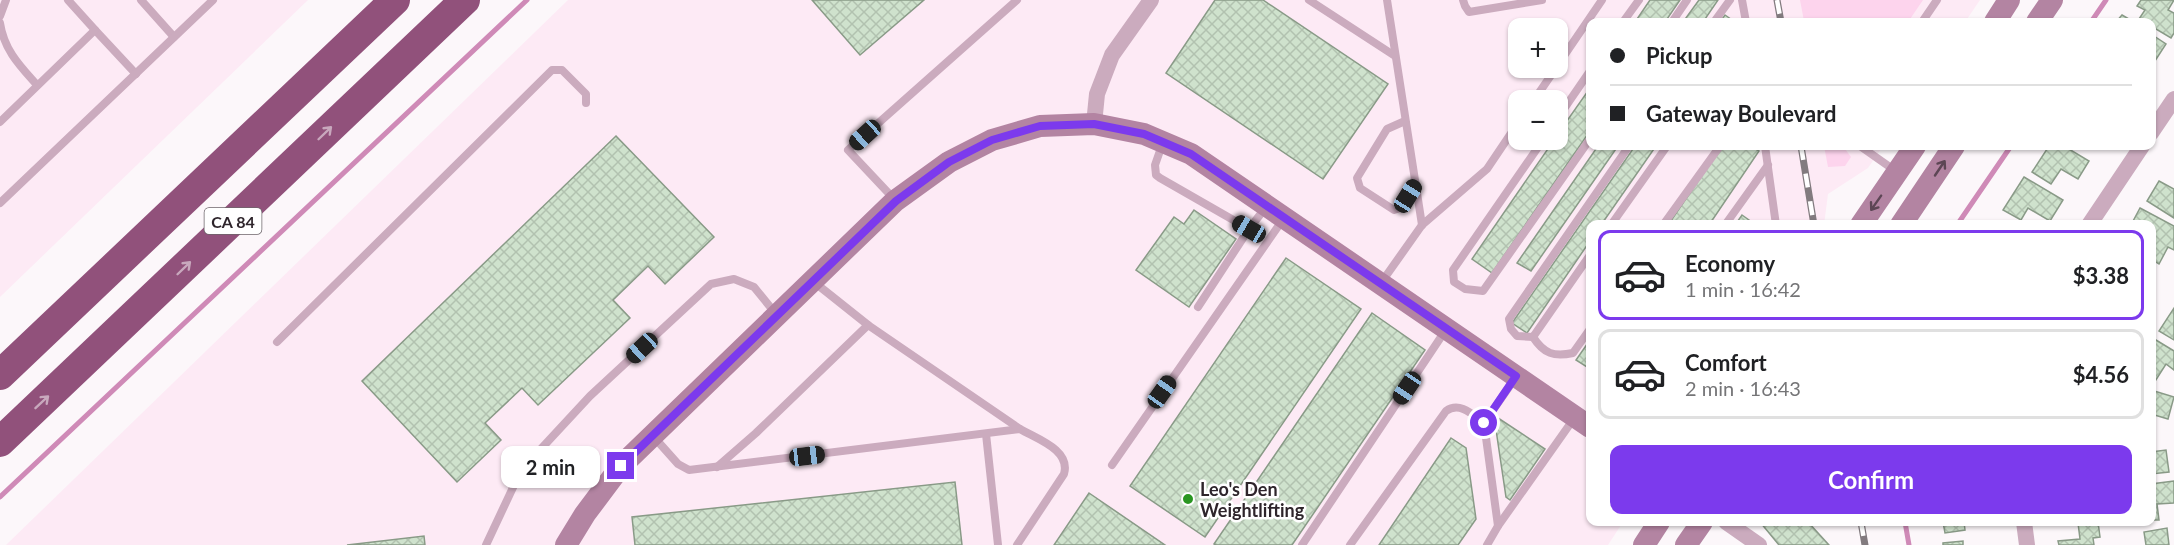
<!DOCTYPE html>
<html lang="en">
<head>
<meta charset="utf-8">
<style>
	:root { --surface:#fff; --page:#f2f2f2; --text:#202124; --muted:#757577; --line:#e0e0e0; --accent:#7c3aed }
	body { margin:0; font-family:Lato,sans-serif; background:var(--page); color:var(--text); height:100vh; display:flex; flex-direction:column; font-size:22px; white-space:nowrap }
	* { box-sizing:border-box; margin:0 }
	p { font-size:20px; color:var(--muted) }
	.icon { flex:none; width:33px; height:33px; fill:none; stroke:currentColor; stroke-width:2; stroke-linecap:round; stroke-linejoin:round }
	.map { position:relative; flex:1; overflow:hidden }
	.drawer { position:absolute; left:1586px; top:220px; width:570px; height:306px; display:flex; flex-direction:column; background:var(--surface); border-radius:12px; box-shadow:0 2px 4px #0004 }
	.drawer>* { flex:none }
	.guide { position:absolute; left:1586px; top:18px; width:570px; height:132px; border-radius:12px; box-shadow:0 2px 4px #0004; display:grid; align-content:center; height:132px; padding:0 24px; background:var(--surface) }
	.fabs { position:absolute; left:1508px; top:18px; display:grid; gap:12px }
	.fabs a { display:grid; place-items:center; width:60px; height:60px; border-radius:12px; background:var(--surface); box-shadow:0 2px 4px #0004; font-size:30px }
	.end { position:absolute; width:27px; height:27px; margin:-14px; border:8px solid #7c3aed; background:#fff; box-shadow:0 0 0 3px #fff }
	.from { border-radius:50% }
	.bubble { position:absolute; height:42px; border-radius:12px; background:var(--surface); box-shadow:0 2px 4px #0004; font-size:20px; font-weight:700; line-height:42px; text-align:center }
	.car { position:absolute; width:18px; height:36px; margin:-18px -9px; border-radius:8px; box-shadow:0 0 4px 2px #0007; background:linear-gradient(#222 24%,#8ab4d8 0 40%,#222 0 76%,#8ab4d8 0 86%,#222 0) }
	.guide b { display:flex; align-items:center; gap:21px; height:57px; font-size:22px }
	.guide b+b { border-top:2px solid var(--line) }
	.guide i { width:15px; height:15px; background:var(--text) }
	ul { padding:10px 0 0; list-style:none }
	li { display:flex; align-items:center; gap:18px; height:90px; margin:0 12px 9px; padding:0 12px; border:3px solid var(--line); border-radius:12px }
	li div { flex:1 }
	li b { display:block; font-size:22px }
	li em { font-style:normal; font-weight:700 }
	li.on { border-color:var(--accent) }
	li>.icon { width:54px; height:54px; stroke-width:1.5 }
	.cta { display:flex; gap:12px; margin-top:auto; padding:12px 24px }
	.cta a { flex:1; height:69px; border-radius:12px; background:var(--accent); color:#fff; font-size:24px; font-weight:700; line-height:69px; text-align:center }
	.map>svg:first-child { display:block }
</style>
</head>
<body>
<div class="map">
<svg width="2174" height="545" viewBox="0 0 2174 545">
	<defs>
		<pattern id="building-cross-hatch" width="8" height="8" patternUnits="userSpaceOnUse" patternTransform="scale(1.5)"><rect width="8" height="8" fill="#cfe2cd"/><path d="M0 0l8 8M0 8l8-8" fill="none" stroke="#b2c2b0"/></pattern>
	</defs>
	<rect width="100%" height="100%" fill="#fcf7fa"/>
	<g fill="#fdeaf5" fill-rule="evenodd">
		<path d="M 0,0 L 308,0 L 0,297 Z"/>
		<path d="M 568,0 L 1980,0 L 1965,22 L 1590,22 L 1590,146 L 1883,146 L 1868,168 L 1828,194 L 1824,225 L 1590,225 L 1590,522 L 1623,522 L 1608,545 L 6,545 ZM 1518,28 L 1557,28 L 1557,68 L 1518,68 ZM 1518,100 L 1557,100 L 1557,140 L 1518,140 Z"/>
	</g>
	<g fill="#fdd4ed">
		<path d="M 1800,0 L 1923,0 L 1908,22 L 1850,22 L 1849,18 L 1804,21 Z"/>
		<path d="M 1824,146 L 1843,146 L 1851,157 L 1845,166 L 1828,167 Z"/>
	</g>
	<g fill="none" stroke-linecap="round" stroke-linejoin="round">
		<g stroke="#cf8ab7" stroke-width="5">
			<path d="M 2091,22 L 2106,0"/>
			<path d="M 1957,225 L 2011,146"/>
			<path d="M 0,497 L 527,0"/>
			<path d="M 1905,522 L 1909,545"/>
		</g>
	</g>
	<g fill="url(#building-cross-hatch)" stroke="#899a87" stroke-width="1.5">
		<path d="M 812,0 L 924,0 L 860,55 Z"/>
		<path d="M 1215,0 L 1263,0 L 1388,84 L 1323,179 L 1166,73 Z"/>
		<path d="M 1650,0 L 1680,0 L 1665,22 L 1635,22 Z"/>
		<path d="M 1699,0 L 1718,0 L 1703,22 L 1683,22 Z"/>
		<path d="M 2141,0 L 2174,0 L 2168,10 L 2174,13 L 2174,33 L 2171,38 L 2151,26 L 2151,22 L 2146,22 L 2139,19 L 2145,10 L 2137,6 Z"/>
		<path d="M 1725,15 L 1735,22 L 1720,22 Z"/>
		<path d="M 2122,15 L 2134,22 L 2116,22 Z"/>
		<path d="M 2151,34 L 2166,44 L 2155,61 L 2151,58 Z"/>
		<path d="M 1590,88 L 1590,131 L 1492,273 L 1472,259 L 1554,140 L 1557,140 L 1557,135 Z"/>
		<path d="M 616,136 L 714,237 L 665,284 L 648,266 L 613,300 L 630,318 L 538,405 L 522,388 L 485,423 L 501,440 L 457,482 L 362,381 Z"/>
		<path d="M 1598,146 L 1618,146 L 1531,271 L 1517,263 Z"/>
		<path d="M 1635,146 L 1656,146 L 1601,225 L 1590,225 L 1590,241 L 1527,333 L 1512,323 Z"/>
		<path d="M 1722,146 L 1751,146 L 1759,151 L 1709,225 L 1668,225 Z"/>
		<path d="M 2049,146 L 2064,146 L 2089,161 L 2078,179 L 2061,169 L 2051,184 L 2032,172 Z"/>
		<path d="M 2024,177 L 2063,200 L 2050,221 L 2028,208 L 2021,220 L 2003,210 Z"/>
		<path d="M 2159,181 L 2174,189 L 2174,218 L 2147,201 Z"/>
		<path d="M 2140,208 L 2174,226 L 2174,250 L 2168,247 L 2159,264 L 2151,259 L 2151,225 L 2131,225 Z"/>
		<path d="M 1194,210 L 1236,239 L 1189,307 L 1136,270 L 1174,217 L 1184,224 Z"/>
		<path d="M 1742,215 L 1756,225 L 1735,225 Z"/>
		<path d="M 1286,258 L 1361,309 L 1205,537 L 1130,486 Z"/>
		<path d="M 2174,308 L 2174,340 L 2159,331 Z"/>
		<path d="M 1372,313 L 1425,350 L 1292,545 L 1216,545 L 1214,544 Z"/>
		<path d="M 2151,337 L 2174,351 L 2174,370 L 2166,364 L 2154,383 L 2151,381 Z"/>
		<path d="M 1590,340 L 1590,369 L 1576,360 Z"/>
		<path d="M 2151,390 L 2174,397 L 2168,419 L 2151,414 Z"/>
		<path d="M 1498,418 L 1545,449 L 1510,500 L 1506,497 L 1495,423 Z"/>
		<path d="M 1451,438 L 1466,448 L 1476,519 L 1458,545 L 1379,545 Z"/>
		<path d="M 2166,450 L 2169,472 L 2151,474 L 2151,452 Z"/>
		<path d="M 2174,481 L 2174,503 L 2157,504 L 2159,520 L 2151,520 L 2151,484 Z"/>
		<path d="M 955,482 L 962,545 L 635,545 L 632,517 Z"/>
		<path d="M 1089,493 L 1165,545 L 1054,545 Z"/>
		<path d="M 1760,522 L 1808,522 L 1829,545 L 1779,545 Z"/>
		<path d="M 1943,522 L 1964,522 L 1965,530 L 1945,533 Z"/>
		<path d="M 2098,522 L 2100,537 L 2093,538 L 2094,545 L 2059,545 L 2058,541 L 2080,539 L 2078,523 Z"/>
		<path d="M 2167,528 L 2169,545 L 2146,545 L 2144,532 Z"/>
		<path d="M 424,536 L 425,545 L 347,545 Z"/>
		<path d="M 1963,541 L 1963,545 L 1943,545 L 1943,543 Z"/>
	</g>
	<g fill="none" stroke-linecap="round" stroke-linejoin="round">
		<g stroke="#cbabbe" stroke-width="8">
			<path d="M 141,0 L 174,37"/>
			<path d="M 1309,0 L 1395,56"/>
			<path d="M 1387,0 L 1422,225"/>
			<path d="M 1463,0 L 1465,6 L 1469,12 L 1542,0"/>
			<path d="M 1742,0 L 1746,22"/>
			<path d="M 0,16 L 6,0"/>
			<path d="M 1623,22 L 1639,0"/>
			<path d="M 1672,22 L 1687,0"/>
			<path d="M 1714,22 L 1730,0"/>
			<path d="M 1922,22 L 1937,0"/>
			<path d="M 0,23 C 4,50 20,66 37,85"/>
			<path d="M 95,30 L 136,74"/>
			<path d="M 1557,66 L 1602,0"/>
			<path d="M 1534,100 L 1556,68"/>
			<path d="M 1557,119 L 1590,71"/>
			<path d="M 1405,121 L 1387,129 L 1357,178 L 1360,188 L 1394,210 L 1400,208 L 1415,183"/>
			<path d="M 0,122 L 95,30 L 68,0"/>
			<path d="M 1543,140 L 1453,270 L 1454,282 L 1465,289 L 1483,291 L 1590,139"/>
			<path d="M 1162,145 L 1155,165 L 1156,175 L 1160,178 L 1249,229 L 1266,207"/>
			<path d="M 1765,146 L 1776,225"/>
			<path d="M 1860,146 L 1897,172"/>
			<path d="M 895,200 L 848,150 L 1017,0"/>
			<path d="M 0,203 L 213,0"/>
			<path d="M 1611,225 L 1667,146"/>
			<path d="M 1663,225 L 1720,146"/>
			<path d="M 1725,225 L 1768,165"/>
			<path d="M 1590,255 L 1533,337 L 1517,336 L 1511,329 L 1509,319 L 1629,146"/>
			<path d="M 814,282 L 868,325"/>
			<path d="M 1381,283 L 1422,225 L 1487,169 L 1518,123"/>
			<path d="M 1198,307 L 1249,229"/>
			<path d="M 1533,337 C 1544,354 1554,357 1573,353 L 1590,329"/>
			<path d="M 277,342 L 552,70 L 562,70 L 586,94 L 586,103"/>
			<path d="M 986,434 L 998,545"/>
			<path d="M 653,436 L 678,464 L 689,470 L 1020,429 C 1037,439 1071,450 1064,474 L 1017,545"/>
			<path d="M 1112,465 L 1284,218"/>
			<path d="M 717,467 L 756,433 L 868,325 L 1020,429"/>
			<path d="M 1498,526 L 1575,417"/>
			<path d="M 486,545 L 516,481 L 539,451 L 590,396 L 711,284 L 734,279 L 754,287 L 776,314"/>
			<path d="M 1302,545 L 1445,331"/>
			<path d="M 1350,545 L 1446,411 C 1460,401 1473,415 1484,423"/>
			<path d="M 1487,545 L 1498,526 L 1484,423 L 1516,377"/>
		</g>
		<g stroke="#cbabbe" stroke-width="16">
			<path d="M 1094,124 L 1097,94 L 1112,55 L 1151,0"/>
			<path d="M 2151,133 L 2174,99"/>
			<path d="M 2089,225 L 2142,146"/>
			<path d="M 1726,522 L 1759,545"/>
			<path d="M 2024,522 L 2027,545"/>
		</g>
		<g stroke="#b384a2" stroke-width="22">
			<path d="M 1995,22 L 2009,0"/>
			<path d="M 2037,22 L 2052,0"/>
			<path d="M 1861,225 L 1915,146"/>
			<path d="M 1901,225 L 1954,146"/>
			<path d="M 566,545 L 585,514 L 621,466 L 895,201 L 949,162 L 992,140 L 1040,126 L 1094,124 L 1144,134 L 1191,154 L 1590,427"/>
			<path d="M 1644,545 L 1659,522"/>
			<path d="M 1686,545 L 1702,522"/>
		</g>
		<g stroke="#91517b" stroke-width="30">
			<path d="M 0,375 L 395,0"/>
			<path d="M 0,442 L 465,0"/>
		</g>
		<defs>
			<g id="rail">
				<path d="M 1777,0 L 1781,22"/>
				<path d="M 1801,146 L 1814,225"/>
				<path d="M 1861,522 L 1865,545"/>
			</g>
		</defs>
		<use href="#rail" stroke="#827b7f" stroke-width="7"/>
		<use href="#rail" stroke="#fff" stroke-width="4.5" stroke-dasharray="14" stroke-linecap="butt"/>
	</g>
	<defs><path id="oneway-shaft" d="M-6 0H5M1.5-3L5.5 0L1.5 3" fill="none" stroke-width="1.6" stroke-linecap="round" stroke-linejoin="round" transform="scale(1.5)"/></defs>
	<g stroke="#c8a8bd">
		<use href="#oneway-shaft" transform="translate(325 133) rotate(-44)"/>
		<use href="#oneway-shaft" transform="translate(184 268) rotate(-44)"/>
		<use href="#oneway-shaft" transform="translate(42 402) rotate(-43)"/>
	</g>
	<g stroke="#5d4655">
		<use href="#oneway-shaft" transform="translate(1940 168) rotate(-56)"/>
		<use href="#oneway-shaft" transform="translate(1876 203) rotate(125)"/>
	</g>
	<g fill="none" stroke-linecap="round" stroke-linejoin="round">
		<path stroke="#7c3aed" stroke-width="8" d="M 621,466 L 896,201 L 949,162 L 992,140 L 1040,126 L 1094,124 L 1144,134 L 1191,154 L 1516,376 L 1484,423"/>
	</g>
	<circle fill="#299621" stroke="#fff" stroke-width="2" cx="1188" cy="499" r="6"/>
	<g text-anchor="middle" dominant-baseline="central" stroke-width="5" stroke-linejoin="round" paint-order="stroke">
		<rect fill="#fff" stroke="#6d666b" stroke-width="1.5" x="204.5" y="208" width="57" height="26" rx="4.5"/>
		<g font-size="16" font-weight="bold" fill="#2e252b">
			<text x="233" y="221">CA 84</text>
		</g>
		<g font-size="18" font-weight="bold" fill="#2e252b" stroke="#fff" text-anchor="start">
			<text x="1200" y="489">Leo's Den<tspan x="1200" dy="21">Weightlifting</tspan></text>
		</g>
	</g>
</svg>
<div class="fabs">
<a>+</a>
<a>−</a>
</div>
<i class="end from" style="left:1484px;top:423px"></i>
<i class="end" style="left:621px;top:466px"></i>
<div class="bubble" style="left:501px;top:446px;width:99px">2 min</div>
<i class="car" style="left:865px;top:135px;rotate:228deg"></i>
<i class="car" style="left:1408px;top:196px;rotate:32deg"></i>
<i class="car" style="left:1249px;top:229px;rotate:300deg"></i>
<i class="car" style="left:642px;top:348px;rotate:227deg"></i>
<i class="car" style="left:1407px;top:388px;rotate:214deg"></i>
<i class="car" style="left:1162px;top:392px;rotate:35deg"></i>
<i class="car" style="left:807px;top:456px;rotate:83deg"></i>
<div class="guide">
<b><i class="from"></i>Pickup</b>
<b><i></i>Gateway Boulevard</b>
</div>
<section class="drawer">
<ul>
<li class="on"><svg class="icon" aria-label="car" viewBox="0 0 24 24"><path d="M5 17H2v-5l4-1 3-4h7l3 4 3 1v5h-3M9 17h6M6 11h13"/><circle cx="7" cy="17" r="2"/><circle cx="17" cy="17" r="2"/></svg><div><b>Economy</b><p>1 min · 16:42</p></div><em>$3.38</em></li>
<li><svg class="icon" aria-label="car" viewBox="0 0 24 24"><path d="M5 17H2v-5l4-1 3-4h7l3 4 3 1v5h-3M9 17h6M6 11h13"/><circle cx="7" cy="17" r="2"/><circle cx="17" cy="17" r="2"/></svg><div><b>Comfort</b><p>2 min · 16:43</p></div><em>$4.56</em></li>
</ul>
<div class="cta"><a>Confirm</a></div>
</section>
</div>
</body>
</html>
